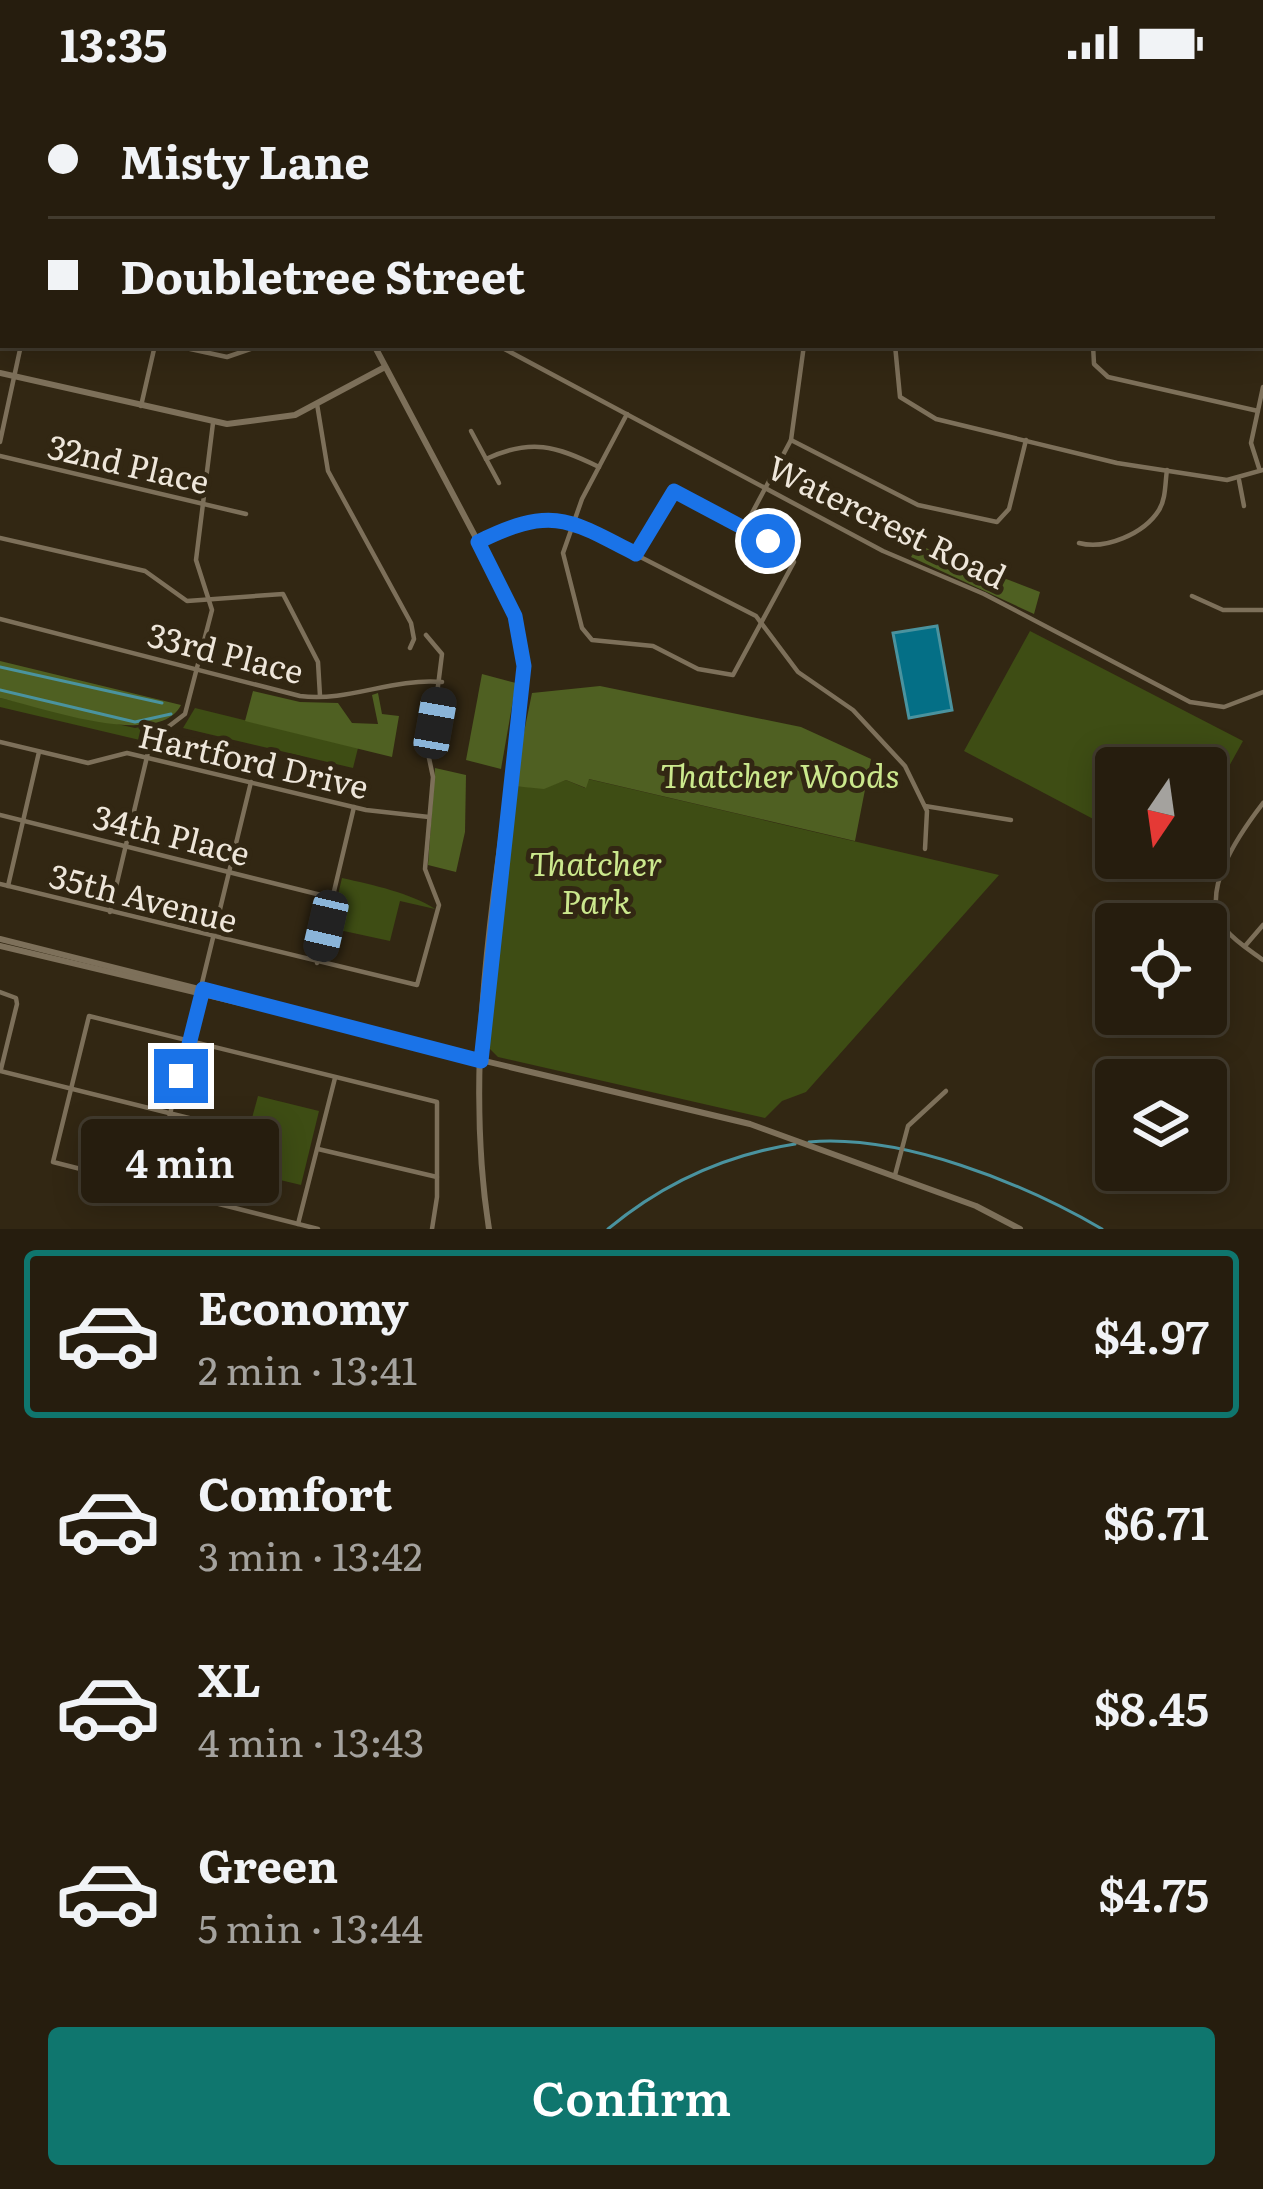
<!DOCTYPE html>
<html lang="en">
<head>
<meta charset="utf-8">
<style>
	:root { --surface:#261d0e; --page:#322a1c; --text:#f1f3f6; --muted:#a4a29e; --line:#423b2e; --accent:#0f766e }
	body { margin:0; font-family:Literata,serif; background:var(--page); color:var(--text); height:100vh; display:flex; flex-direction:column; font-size:45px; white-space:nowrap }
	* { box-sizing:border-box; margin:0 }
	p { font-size:39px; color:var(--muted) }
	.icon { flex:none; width:66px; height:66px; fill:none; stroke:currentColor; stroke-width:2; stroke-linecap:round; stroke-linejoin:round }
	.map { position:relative; height:1145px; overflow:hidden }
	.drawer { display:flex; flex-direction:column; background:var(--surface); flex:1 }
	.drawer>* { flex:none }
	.guide { position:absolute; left:0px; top:0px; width:1263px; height:264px; box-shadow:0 6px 30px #0003,0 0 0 3px var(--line); display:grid; align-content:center; height:264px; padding:0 48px; background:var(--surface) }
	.needle { width:78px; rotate:193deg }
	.buttons { position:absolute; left:1095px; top:663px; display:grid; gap:24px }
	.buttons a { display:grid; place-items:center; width:132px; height:132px; border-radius:12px; background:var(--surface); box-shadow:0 6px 30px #0003,0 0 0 3px var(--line); font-size:60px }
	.end { position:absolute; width:54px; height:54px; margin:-27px; border:15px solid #1a73e8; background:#fff; box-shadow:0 0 0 6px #fff }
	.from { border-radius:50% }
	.bubble { position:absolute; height:84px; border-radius:12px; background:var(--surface); box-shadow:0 6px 30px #0003,0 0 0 3px var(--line); font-size:39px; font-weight:600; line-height:84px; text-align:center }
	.car { position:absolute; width:36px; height:72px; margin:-36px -18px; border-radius:15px; box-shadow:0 0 9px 3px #0007; background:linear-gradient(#222 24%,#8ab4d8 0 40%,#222 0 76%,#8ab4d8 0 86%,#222 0) }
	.guide b { display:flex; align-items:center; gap:42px; height:114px; font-size:45px }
	.guide b+b { border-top:3px solid var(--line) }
	.guide i { width:30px; height:30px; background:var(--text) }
	ul { padding:21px 0 0; list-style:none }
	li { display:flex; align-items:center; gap:36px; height:168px; margin:0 24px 18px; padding:0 24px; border:6px solid transparent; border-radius:12px }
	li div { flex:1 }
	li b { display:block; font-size:45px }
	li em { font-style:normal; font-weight:600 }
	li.on { border-color:var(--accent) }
	li>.icon { width:108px; height:108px; stroke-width:1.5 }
	.action { display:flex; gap:24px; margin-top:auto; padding:24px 48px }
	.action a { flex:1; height:138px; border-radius:12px; background:var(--accent); color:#fff; font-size:48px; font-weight:600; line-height:138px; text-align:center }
	.status { display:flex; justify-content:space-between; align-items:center; height:84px; padding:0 60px; background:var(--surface); direction:ltr }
	.status svg { height:33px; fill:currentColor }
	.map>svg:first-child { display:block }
</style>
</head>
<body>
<div class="status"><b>13:35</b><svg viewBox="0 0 49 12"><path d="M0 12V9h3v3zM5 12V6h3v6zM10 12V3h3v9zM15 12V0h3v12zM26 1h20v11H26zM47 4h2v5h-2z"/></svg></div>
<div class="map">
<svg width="1263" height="1145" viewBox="0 0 1263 1145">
	<rect width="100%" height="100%" fill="#322713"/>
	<g fill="#3e4d14">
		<path d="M 1030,547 L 1243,657 L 1206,724 L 1206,684 L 1116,684 L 1116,747 L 964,667 Z"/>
		<path d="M 0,614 L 135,644 L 157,640 L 144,657 L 0,623 Z"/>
		<path d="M 195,624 L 358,664 L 353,684 L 183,644 Z"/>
		<path d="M 588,695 L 999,791 L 806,1008 L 782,1017 L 765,1034 L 498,973 L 487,962 L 513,702 L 544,704 L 566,696 L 585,704 Z"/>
		<path d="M 342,794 C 373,801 411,809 435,825 L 400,817 L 390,857 L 330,844 Z"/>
		<path d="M 258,1012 L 319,1027 L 301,1101 L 239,1086 L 245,1063 L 237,1054 L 241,1038 L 252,1034 Z"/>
	</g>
	<g fill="#4f6022">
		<path d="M 918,461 L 1040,508 L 1034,530 L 911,473 Z"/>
		<path d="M 0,577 L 181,621 C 158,666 41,623 0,614 Z"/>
		<path d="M 482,590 L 516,599 L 501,685 L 466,676 Z"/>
		<path d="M 600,602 L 801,643 L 871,675 L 855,757 L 589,695 L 586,704 L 566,696 L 544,705 L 513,702 L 532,609 Z"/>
		<path d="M 253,607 L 300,618 L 338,619 L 352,639 L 378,640 L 372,611 L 378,609 L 382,630 L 399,632 L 392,673 L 245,637 Z"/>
		<path d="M 435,684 L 466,691 L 465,748 L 456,788 L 428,781 Z"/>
	</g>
	<path fill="#046f86" stroke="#4a939f" stroke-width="3" d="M 937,542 L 952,626 L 909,634 L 893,549 Z"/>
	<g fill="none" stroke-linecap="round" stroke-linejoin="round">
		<g stroke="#4a939f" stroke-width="3">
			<path d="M 0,583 L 162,619"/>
			<path d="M 0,606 L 135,638 L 171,630"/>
			<path d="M 809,1058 C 902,1050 1023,1099 1102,1145"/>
			<path d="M 608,1145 C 662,1100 725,1071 795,1060"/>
		</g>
		<g stroke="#7d705a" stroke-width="4.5">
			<path d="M 26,0 L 27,3"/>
			<path d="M 541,0 L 548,3"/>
			<path d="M 866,0 L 870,3"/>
			<path d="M 597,3 L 597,0"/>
			<path d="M 684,3 L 684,0"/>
			<path d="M 769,3 L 769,0"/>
			<path d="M 924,3 L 926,0"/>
			<path d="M 1014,3 L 1014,0"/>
			<path d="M 1126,3 L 1127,0"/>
			<path d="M 1195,3 L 1195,0"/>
			<path d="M 1260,36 L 1263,35"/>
			<path d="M 0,53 L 3,52"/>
			<path d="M 1260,104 L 1263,104"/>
			<path d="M 0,153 L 3,153"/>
			<path d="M 0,222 L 3,222"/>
			<path d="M 1260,252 L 1263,252"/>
			<path d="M 172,261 L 227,273 L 262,261"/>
			<path d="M 497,261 L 883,467 L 984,510 L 1190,618 L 1224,623 L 1263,608"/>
			<path d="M 895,261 L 900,313 L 936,335 L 1117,379 L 1227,396 L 1263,386"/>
			<path d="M 1093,261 L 1094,280 L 1108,293 L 1258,327"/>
			<path d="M 317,320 L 328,387 L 411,539 L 414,555 L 410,564"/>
			<path d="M 141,322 L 155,261"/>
			<path d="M 627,330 L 582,415 L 563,469 L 582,544 L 592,556 L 653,562 L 698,585 L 733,591 L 794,478 L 789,469 L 674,407 L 667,411 L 636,470"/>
			<path d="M 471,347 L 499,399"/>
			<path d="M 791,356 L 918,421 L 997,438 L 1009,425 L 1026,356"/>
			<path d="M 0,358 L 21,261"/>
			<path d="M 0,372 L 246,430"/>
			<path d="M 486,375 C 531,354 556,362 599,383"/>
			<path d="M 1259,384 L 1251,359 L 1263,303"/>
			<path d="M 1239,396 L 1244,422"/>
			<path d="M 744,444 L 791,356 L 804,261"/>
			<path d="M 0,454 L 145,487 L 187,517 L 283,510 L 318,578 L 320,612"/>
			<path d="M 478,458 L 521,437 L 566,435 L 756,532 L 798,588 L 853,626 L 905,682 L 927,727 L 925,765"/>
			<path d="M 1079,459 C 1105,466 1144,450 1159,426 C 1166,415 1165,399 1167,386"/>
			<path d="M 1192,512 L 1223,526 L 1263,526"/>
			<path d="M 0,535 L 300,612 C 350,618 390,594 442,598"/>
			<path d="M 0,658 L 88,679 L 127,669 L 366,726 L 429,733"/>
			<path d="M 1263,719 C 1240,749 1196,810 1226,846 C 1236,858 1251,867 1263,876"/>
			<path d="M 925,722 L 1011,736"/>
			<path d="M 0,731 L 333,814"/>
			<path d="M 0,800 L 417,901 L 439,821 L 425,785 L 433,693 L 429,674 L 442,570 L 426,551"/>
			<path d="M 8,802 L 39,668"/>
			<path d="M 110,828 L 151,656 L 185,630 L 212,526 L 196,476 L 213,339"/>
			<path d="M 1245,862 L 1263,841"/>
			<path d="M 317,879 L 354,723"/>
			<path d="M 0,908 L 16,914 L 17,920 L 1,985"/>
			<path d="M 0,987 L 225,1043"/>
			<path d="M 318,1065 L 437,1093"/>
			<path d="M 895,1091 L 908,1042 L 946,1007"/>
			<path d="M 152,1104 L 251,698"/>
			<path d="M 298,1140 L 335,994"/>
			<path d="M 318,1145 L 53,1078 L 89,932 L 437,1018 L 437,1113 L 432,1145"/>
		</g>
		<g stroke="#7d705a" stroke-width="6">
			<path d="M 232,0 L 234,3"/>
			<path d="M 374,261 L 512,522 L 522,560 L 522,607 C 499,783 461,967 489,1145"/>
			<path d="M 0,289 L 227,340 L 295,331 L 385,283"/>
			<path d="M 0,855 L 478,975"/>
			<path d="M 0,862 L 750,1040 L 976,1122 L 1020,1145"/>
		</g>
		<g stroke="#88774c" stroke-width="8">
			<path d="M 387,0 L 395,3"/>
			<path d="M 1260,153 L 1263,153"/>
		</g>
	</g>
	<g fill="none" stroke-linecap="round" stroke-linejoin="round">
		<path stroke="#1a73e8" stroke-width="15" d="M 181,992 L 203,905 L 481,977 L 524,582 L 515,532 L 478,458 C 551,422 568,434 636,470 L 674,407 L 768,457"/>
	</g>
	<g text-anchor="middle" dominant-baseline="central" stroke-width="10" stroke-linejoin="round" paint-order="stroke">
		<g font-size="33" fill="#eee6da" stroke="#322713">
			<text transform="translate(129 378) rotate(13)">32nd Place</text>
			<text transform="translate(888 436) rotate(26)">Watercrest Road</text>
			<text transform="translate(226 567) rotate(14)">33rd Place</text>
			<text transform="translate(254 675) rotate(13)">Hartford Drive</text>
			<text transform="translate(172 749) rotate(14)">34th Place</text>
			<text transform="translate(144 812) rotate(14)">35th Avenue</text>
		</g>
		<g font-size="33" font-style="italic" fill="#cbe88d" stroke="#322713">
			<text x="780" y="689">Thatcher Woods</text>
			<text x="596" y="777">Thatcher<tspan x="596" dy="38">Park</tspan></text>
		</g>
	</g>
</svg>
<div class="buttons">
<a><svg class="needle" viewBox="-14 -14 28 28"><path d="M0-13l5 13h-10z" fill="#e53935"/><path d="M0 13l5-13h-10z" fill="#a4a29e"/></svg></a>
<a><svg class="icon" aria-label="locate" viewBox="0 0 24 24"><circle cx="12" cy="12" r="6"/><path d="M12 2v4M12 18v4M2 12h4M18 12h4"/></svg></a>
<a><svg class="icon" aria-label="layers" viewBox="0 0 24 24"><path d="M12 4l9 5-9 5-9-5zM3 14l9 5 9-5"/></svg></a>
</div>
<i class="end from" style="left:768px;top:457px"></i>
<i class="end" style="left:181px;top:992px"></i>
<div class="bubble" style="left:81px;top:1035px;width:198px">4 min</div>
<i class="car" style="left:435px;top:639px;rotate:10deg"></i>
<i class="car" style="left:326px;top:842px;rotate:193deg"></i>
<div class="guide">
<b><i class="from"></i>Misty Lane</b>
<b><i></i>Doubletree Street</b>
</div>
</div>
<section class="drawer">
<ul>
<li class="on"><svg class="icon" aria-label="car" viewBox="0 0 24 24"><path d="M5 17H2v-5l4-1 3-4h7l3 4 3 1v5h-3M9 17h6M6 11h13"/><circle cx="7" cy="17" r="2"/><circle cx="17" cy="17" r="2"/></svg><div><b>Economy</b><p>2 min · 13:41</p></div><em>$4.97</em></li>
<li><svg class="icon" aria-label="car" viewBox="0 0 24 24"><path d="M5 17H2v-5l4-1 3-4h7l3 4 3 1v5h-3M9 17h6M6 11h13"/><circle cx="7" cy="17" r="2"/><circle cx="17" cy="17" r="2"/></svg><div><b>Comfort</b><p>3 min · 13:42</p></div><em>$6.71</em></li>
<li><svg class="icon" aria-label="car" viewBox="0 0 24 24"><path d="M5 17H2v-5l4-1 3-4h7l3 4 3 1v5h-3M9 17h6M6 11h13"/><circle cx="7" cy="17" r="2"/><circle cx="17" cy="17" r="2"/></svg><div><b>XL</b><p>4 min · 13:43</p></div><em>$8.45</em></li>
<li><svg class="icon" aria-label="car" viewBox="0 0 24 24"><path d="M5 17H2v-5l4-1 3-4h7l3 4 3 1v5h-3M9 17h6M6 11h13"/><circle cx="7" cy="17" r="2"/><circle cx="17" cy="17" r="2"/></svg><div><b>Green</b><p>5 min · 13:44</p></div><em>$4.75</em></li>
</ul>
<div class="action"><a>Confirm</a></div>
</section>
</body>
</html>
